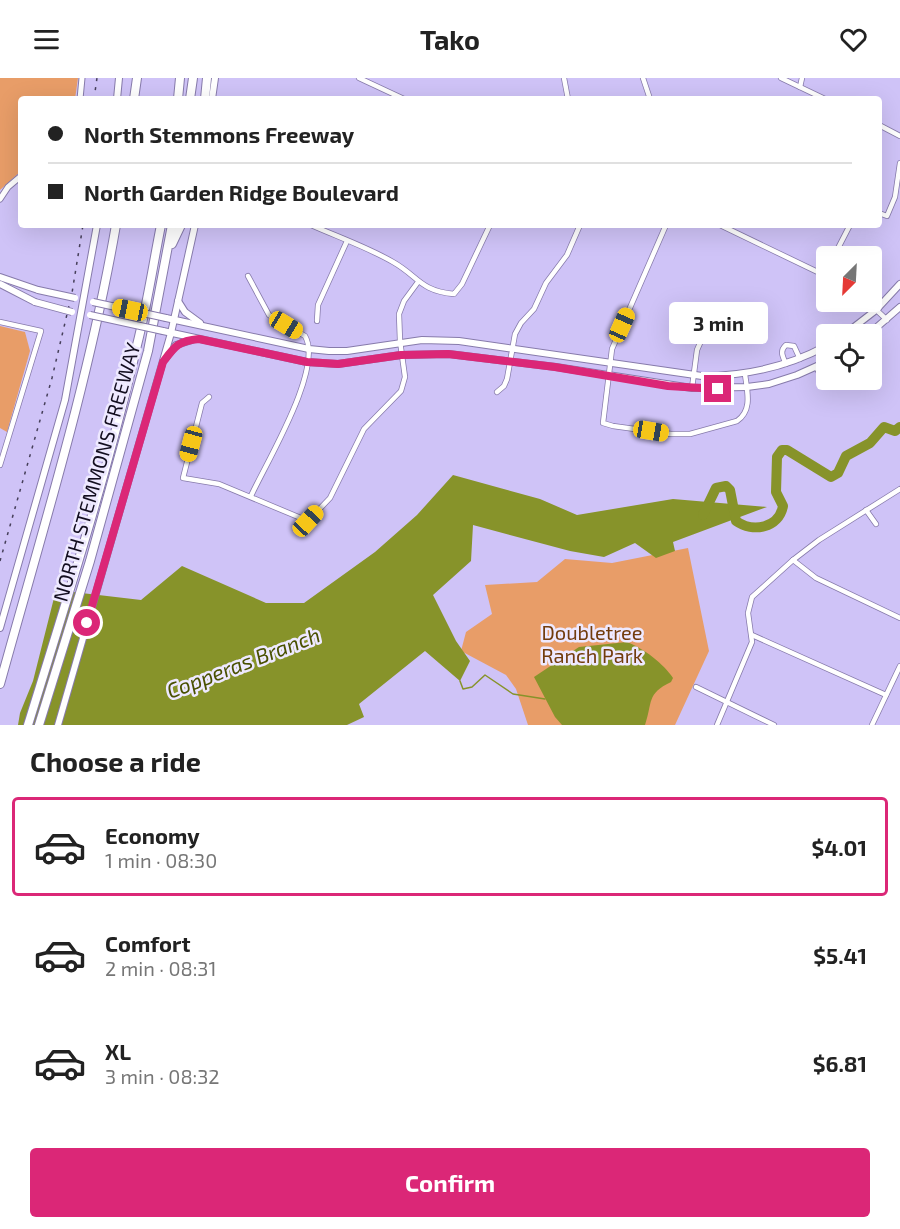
<!DOCTYPE html>
<html lang="en">
<head>
<meta charset="utf-8">
<style>
	:root { --surface:#fff; --page:#f6f6f6; --text:#222; --muted:#767676; --line:#e0e0e0; --accent:#db2777 }
	body { margin:0; font-family:"Exo 2",sans-serif; background:var(--page); color:var(--text); height:100vh; display:flex; flex-direction:column; font-size:22px; white-space:nowrap }
	* { box-sizing:border-box; margin:0 }
	p { font-size:20px; color:var(--muted) }
	.icon { flex:none; width:33px; height:33px; fill:none; stroke:currentColor; stroke-width:2; stroke-linecap:round; stroke-linejoin:round }
	.map { position:relative; height:647px; overflow:hidden }
	.side { display:flex; flex-direction:column; background:var(--surface); flex:1 }
	.side>* { flex:none }
	.banner { position:absolute; left:18px; top:18px; width:864px; height:132px; border-radius:6px; box-shadow:0 6px 24px #0002; display:grid; align-content:center; height:132px; padding:0 30px; background:var(--surface) }
	.needle { width:39px; rotate:204deg }
	.controls { position:absolute; left:816px; top:168px; display:grid; gap:12px }
	.controls a { display:grid; place-items:center; width:66px; height:66px; border-radius:6px; background:var(--surface); box-shadow:0 6px 24px #0002; font-size:30px }
	.end { position:absolute; width:27px; height:27px; margin:-14px; border:8px solid #db2777; background:#fff; box-shadow:0 0 0 3px #fff }
	.from { border-radius:50% }
	.bubble { position:absolute; height:42px; border-radius:6px; background:var(--surface); box-shadow:0 6px 24px #0002; font-size:20px; font-weight:700; line-height:42px; text-align:center }
	.car { position:absolute; width:18px; height:36px; margin:-18px -9px; border-radius:8px; box-shadow:0 0 4px 2px #0007; background:linear-gradient(#f5c518 24%,#345 0 40%,#f5c518 0 76%,#345 0 86%,#f5c518 0) }
	.banner b { display:flex; align-items:center; gap:21px; height:57px; font-size:22px }
	.banner b+b { border-top:2px solid var(--line) }
	.banner i { width:15px; height:15px; background:var(--text) }
	ul { padding:0; list-style:none }
	li { display:flex; align-items:center; gap:18px; height:99px; margin:0 12px 9px; padding:0 18px; border:3px solid transparent; border-radius:6px }
	li div { flex:1 }
	li b { display:block; font-size:22px }
	li em { font-style:normal; font-weight:700 }
	li.active { border-color:var(--accent) }
	li>.icon { width:54px; height:54px; stroke-width:1.5 }
	h2 { padding:0 30px; font-size:27px; line-height:72px }
	.action { display:flex; gap:12px; margin-top:auto; padding:12px 30px }
	.action a { flex:1; height:69px; border-radius:6px; background:var(--accent); color:#fff; font-size:24px; font-weight:700; line-height:69px; text-align:center }
	header { display:flex; justify-content:space-between; align-items:center; height:78px; padding:0 30px; background:var(--surface); font-size:27px; font-weight:700 }
	.map>svg:first-child { display:block }
</style>
</head>
<body>
<header><svg class="icon" aria-label="menu" viewBox="0 0 24 24"><path d="M4 6h16M4 12h16M4 18h16"/></svg>Tako<svg class="icon" aria-label="heart" viewBox="0 0 24 24"><path d="M12 20l-8-8c-3-5 5-10 8-4 3-6 11-1 8 4z"/></svg></header>
<div class="map">
<svg width="900" height="647" viewBox="0 0 900 647">
	<rect width="100%" height="100%" fill="#cfc3f7"/>
	<g fill="#e89d68">
		<path d="M 0,0 L 78,0 L 75,21 L 21,21 L 21,93 L 0,112 Z"/>
		<path d="M 0,248 L 25,254 L 30,273 L 7,354 L 0,350 Z"/>
		<path d="M 688,470 L 709,573 L 675,647 L 528,647 L 516,611 L 506,597 L 461,573 L 466,554 L 492,536 L 485,507 L 537,504 L 565,481 L 612,485 Z"/>
	</g>
	<g fill="#87932a">
		<path d="M 453,397 L 540,421 L 577,437 L 673,421 L 767,429 L 673,464 L 675,473 L 656,480 L 635,465 L 604,479 L 570,473 L 473,447 L 471,483 L 433,517 L 456,563 L 470,583 L 460,603 L 425,573 L 359,626 L 364,639 L 347,647 L 18,647 L 20,635 L 33,603 L 56,512 L 141,522 L 182,488 L 266,525 L 304,525 L 375,474 L 417,437 Z"/>
		<path d="M 627,564 C 643,570 664,586 673,600 L 671,604 C 646,616 653,624 645,647 L 562,647 L 555,639 L 534,599 L 579,569 Z"/>
	</g>
	<g fill="none" stroke-linecap="round" stroke-linejoin="round">
		<path stroke="#87932a" stroke-width="1.5" d="M 460,603 L 463,611 L 472,609 L 485,597 L 513,616 L 545,621"/>
		<path stroke="#87932a" stroke-width="10" d="M 703,437 L 716,410 L 726,408 L 730,412 L 736,443 C 753,455 779,450 783,428 L 776,414 L 777,379 L 782,372 L 787,372 L 831,399 L 838,395 L 846,378 L 870,365 L 884,349 L 895,353 L 900,349"/>
		<defs>
			<g id="minor">
				<path d="M 359,0 L 404,21"/>
				<path d="M 564,0 L 568,21"/>
				<path d="M 643,0 L 650,21"/>
				<path d="M 781,0 L 825,21"/>
				<path d="M 800,9 L 802,0"/>
				<path d="M 879,47 L 900,58"/>
				<path d="M 879,135 L 887,138 L 895,119 L 900,85"/>
				<path d="M 311,147 C 338,159 367,169 393,184 C 418,198 420,213 454,216 L 462,206 L 490,147"/>
				<path d="M 666,147 L 612,271 L 603,345 L 613,348 L 671,356 L 690,356 L 737,343 C 753,332 747,313 745,296"/>
				<path d="M 720,147 L 826,198"/>
				<path d="M 834,178 L 850,147"/>
				<path d="M 248,198 L 269,237 L 305,258 C 324,290 266,385 251,418"/>
				<path d="M 868,224 L 887,242"/>
				<path d="M 317,243 L 318,227 L 347,163"/>
				<path d="M 0,244 L 41,253 L 0,387"/>
				<path d="M 786,286 C 783,279 779,273 786,267 L 794,268 L 800,281"/>
				<path d="M 816,289 L 827,309 L 835,308 L 837,302"/>
				<path d="M 692,310 L 697,272 L 714,233"/>
				<path d="M 497,314 L 504,308 L 507,301 L 515,256 L 521,245 L 534,231 L 546,205 L 567,177 L 580,147"/>
				<path d="M 209,319 L 202,325 L 183,400 L 219,406 L 308,443 L 330,420 L 364,351 L 401,313 L 405,299 L 400,263 L 399,236 L 404,223 L 418,204"/>
				<path d="M 866,432 L 876,446"/>
				<path d="M 793,482 L 816,500 L 900,540"/>
				<path d="M 752,557 L 886,617"/>
				<path d="M 696,609 L 774,647"/>
				<path d="M 717,647 L 752,564 L 748,535 L 752,519 L 793,482 L 819,462 L 900,411"/>
				<path d="M 872,647 L 900,588"/>
			</g>
			<g id="tertiary">
				<path d="M 80,21 L 82,0"/>
				<path d="M 0,121 L 8,109 L 21,98"/>
			</g>
			<g id="secondary">
				<path d="M 117,21 L 119,0"/>
				<path d="M 212,21 L 215,0"/>
				<path d="M 0,199 L 38,212"/>
				<path d="M 0,206 L 35,224"/>
				<path d="M 178,223 L 185,234 L 200,245"/>
				<path d="M 166,240 L 309,271 L 329,273 L 347,273 L 422,262 L 459,263 L 702,298 C 747,298 787,289 826,268"/>
				<path d="M 163,253 L 307,284 L 338,286 L 401,277 L 449,276 L 556,289 L 692,310 L 747,309 L 769,306 L 797,297 L 826,284"/>
				<path d="M 845,256 L 876,232 L 900,206"/>
				<path d="M 869,256 L 900,229"/>
				<path d="M 165,281 L 176,267 L 192,262"/>
				<path d="M 0,550 L 65,322 L 97,147"/>
				<path d="M 58,647 L 171,255 L 195,147"/>
			</g>
			<g id="motorway">
				<path d="M 134,21 L 137,0"/>
				<path d="M 178,21 L 180,0"/>
				<path d="M 190,21 L 193,0"/>
				<path d="M 205,21 L 207,0"/>
				<path d="M 172,166 L 181,147"/>
				<path d="M 0,606 C 42,454 89,303 116,147"/>
				<path d="M 28,647 C 67,521 107,396 137,267 C 147,228 153,187 161,147"/>
				<path d="M 39,647 L 90,483 L 148,273 L 172,147"/>
			</g>
		</defs>
		<use href="#minor" stroke="#877bab" stroke-width="6"/>
		<use href="#tertiary" stroke="#877bab" stroke-width="7"/>
		<use href="#secondary" stroke="#877bab" stroke-width="8"/>
		<use href="#motorway" stroke="#877bab" stroke-width="10"/>
		<use href="#minor" stroke="#fff" stroke-width="4.5"/>
		<use href="#tertiary" stroke="#fff" stroke-width="5"/>
		<use href="#secondary" stroke="#fff" stroke-width="6"/>
		<use href="#motorway" stroke="#fff" stroke-width="8"/>
		<g stroke="#463f5a" stroke-width="1.5" stroke-dasharray="3 6" stroke-linecap="butt">
			<path d="M 94,21 L 97,0"/>
			<path d="M 0,483 L 52,300 L 72,215 L 83,147"/>
		</g>
		<defs>
			<g id="secondary-bridge">
				<path d="M 38,212 L 75,220"/>
				<path d="M 35,224 L 72,234"/>
				<path d="M 93,224 L 166,240"/>
				<path d="M 90,237 L 163,253"/>
			</g>
		</defs>
		<use href="#secondary-bridge" stroke="#877bab" stroke-width="8" stroke-linecap="butt"/>
		<use href="#secondary-bridge" stroke="#fff" stroke-width="6"/>
	</g>
	<g fill="none" stroke-linecap="round" stroke-linejoin="round">
		<path stroke="#db2777" stroke-width="8" d="M 87,545 L 163,284 C 175,268 178,263 199,261 L 307,284 L 338,286 L 401,277 L 448,276 L 555,289 L 668,308 L 718,311"/>
	</g>
	<g text-anchor="middle" dominant-baseline="central" stroke-width="5" stroke-linejoin="round" paint-order="stroke">
		<g font-size="20" fill="#130e20" stroke="#eee9ff">
			<text transform="translate(96 394) rotate(-74)">NORTH STEMMONS FREEWAY</text>
		</g>
		<g font-size="20" fill="#723c0d" stroke="#eee9ff">
			<text x="592" y="554">Doubletree<tspan x="592" dy="23">Ranch Park</tspan></text>
		</g>
		<g font-size="21" font-style="italic" fill="#495000" stroke="#eee9ff">
			<text transform="translate(243 584) rotate(-21)">Copperas Branch</text>
		</g>
	</g>
</svg>
<div class="controls">
<a><svg class="needle" viewBox="-14 -14 28 28"><path d="M0-13l5 13h-10z" fill="#e53935"/><path d="M0 13l5-13h-10z" fill="#767676"/></svg></a>
<a><svg class="icon" aria-label="locate" viewBox="0 0 24 24"><circle cx="12" cy="12" r="6"/><path d="M12 2v4M12 18v4M2 12h4M18 12h4"/></svg></a>
</div>
<i class="end from" style="left:87px;top:545px"></i>
<i class="end" style="left:718px;top:311px"></i>
<div class="bubble" style="left:669px;top:224px;width:99px">3 min</div>
<i class="car" style="left:130px;top:232px;rotate:282deg"></i>
<i class="car" style="left:286px;top:247px;rotate:121deg"></i>
<i class="car" style="left:622px;top:247px;rotate:24deg"></i>
<i class="car" style="left:651px;top:353px;rotate:99deg"></i>
<i class="car" style="left:191px;top:366px;rotate:195deg"></i>
<i class="car" style="left:308px;top:443px;rotate:43deg"></i>
<div class="banner">
<b><i class="from"></i>North Stemmons Freeway</b>
<b><i></i>North Garden Ridge Boulevard</b>
</div>
</div>
<section class="side">
<h2>Choose a ride</h2>
<ul>
<li class="active"><svg class="icon" aria-label="car" viewBox="0 0 24 24"><path d="M5 17H2v-5l4-1 3-4h7l3 4 3 1v5h-3M9 17h6M6 11h13"/><circle cx="7" cy="17" r="2"/><circle cx="17" cy="17" r="2"/></svg><div><b>Economy</b><p>1 min · 08:30</p></div><em>$4.01</em></li>
<li><svg class="icon" aria-label="car" viewBox="0 0 24 24"><path d="M5 17H2v-5l4-1 3-4h7l3 4 3 1v5h-3M9 17h6M6 11h13"/><circle cx="7" cy="17" r="2"/><circle cx="17" cy="17" r="2"/></svg><div><b>Comfort</b><p>2 min · 08:31</p></div><em>$5.41</em></li>
<li><svg class="icon" aria-label="car" viewBox="0 0 24 24"><path d="M5 17H2v-5l4-1 3-4h7l3 4 3 1v5h-3M9 17h6M6 11h13"/><circle cx="7" cy="17" r="2"/><circle cx="17" cy="17" r="2"/></svg><div><b>XL</b><p>3 min · 08:32</p></div><em>$6.81</em></li>
</ul>
<div class="action"><a>Confirm</a></div>
</section>
</body>
</html>
